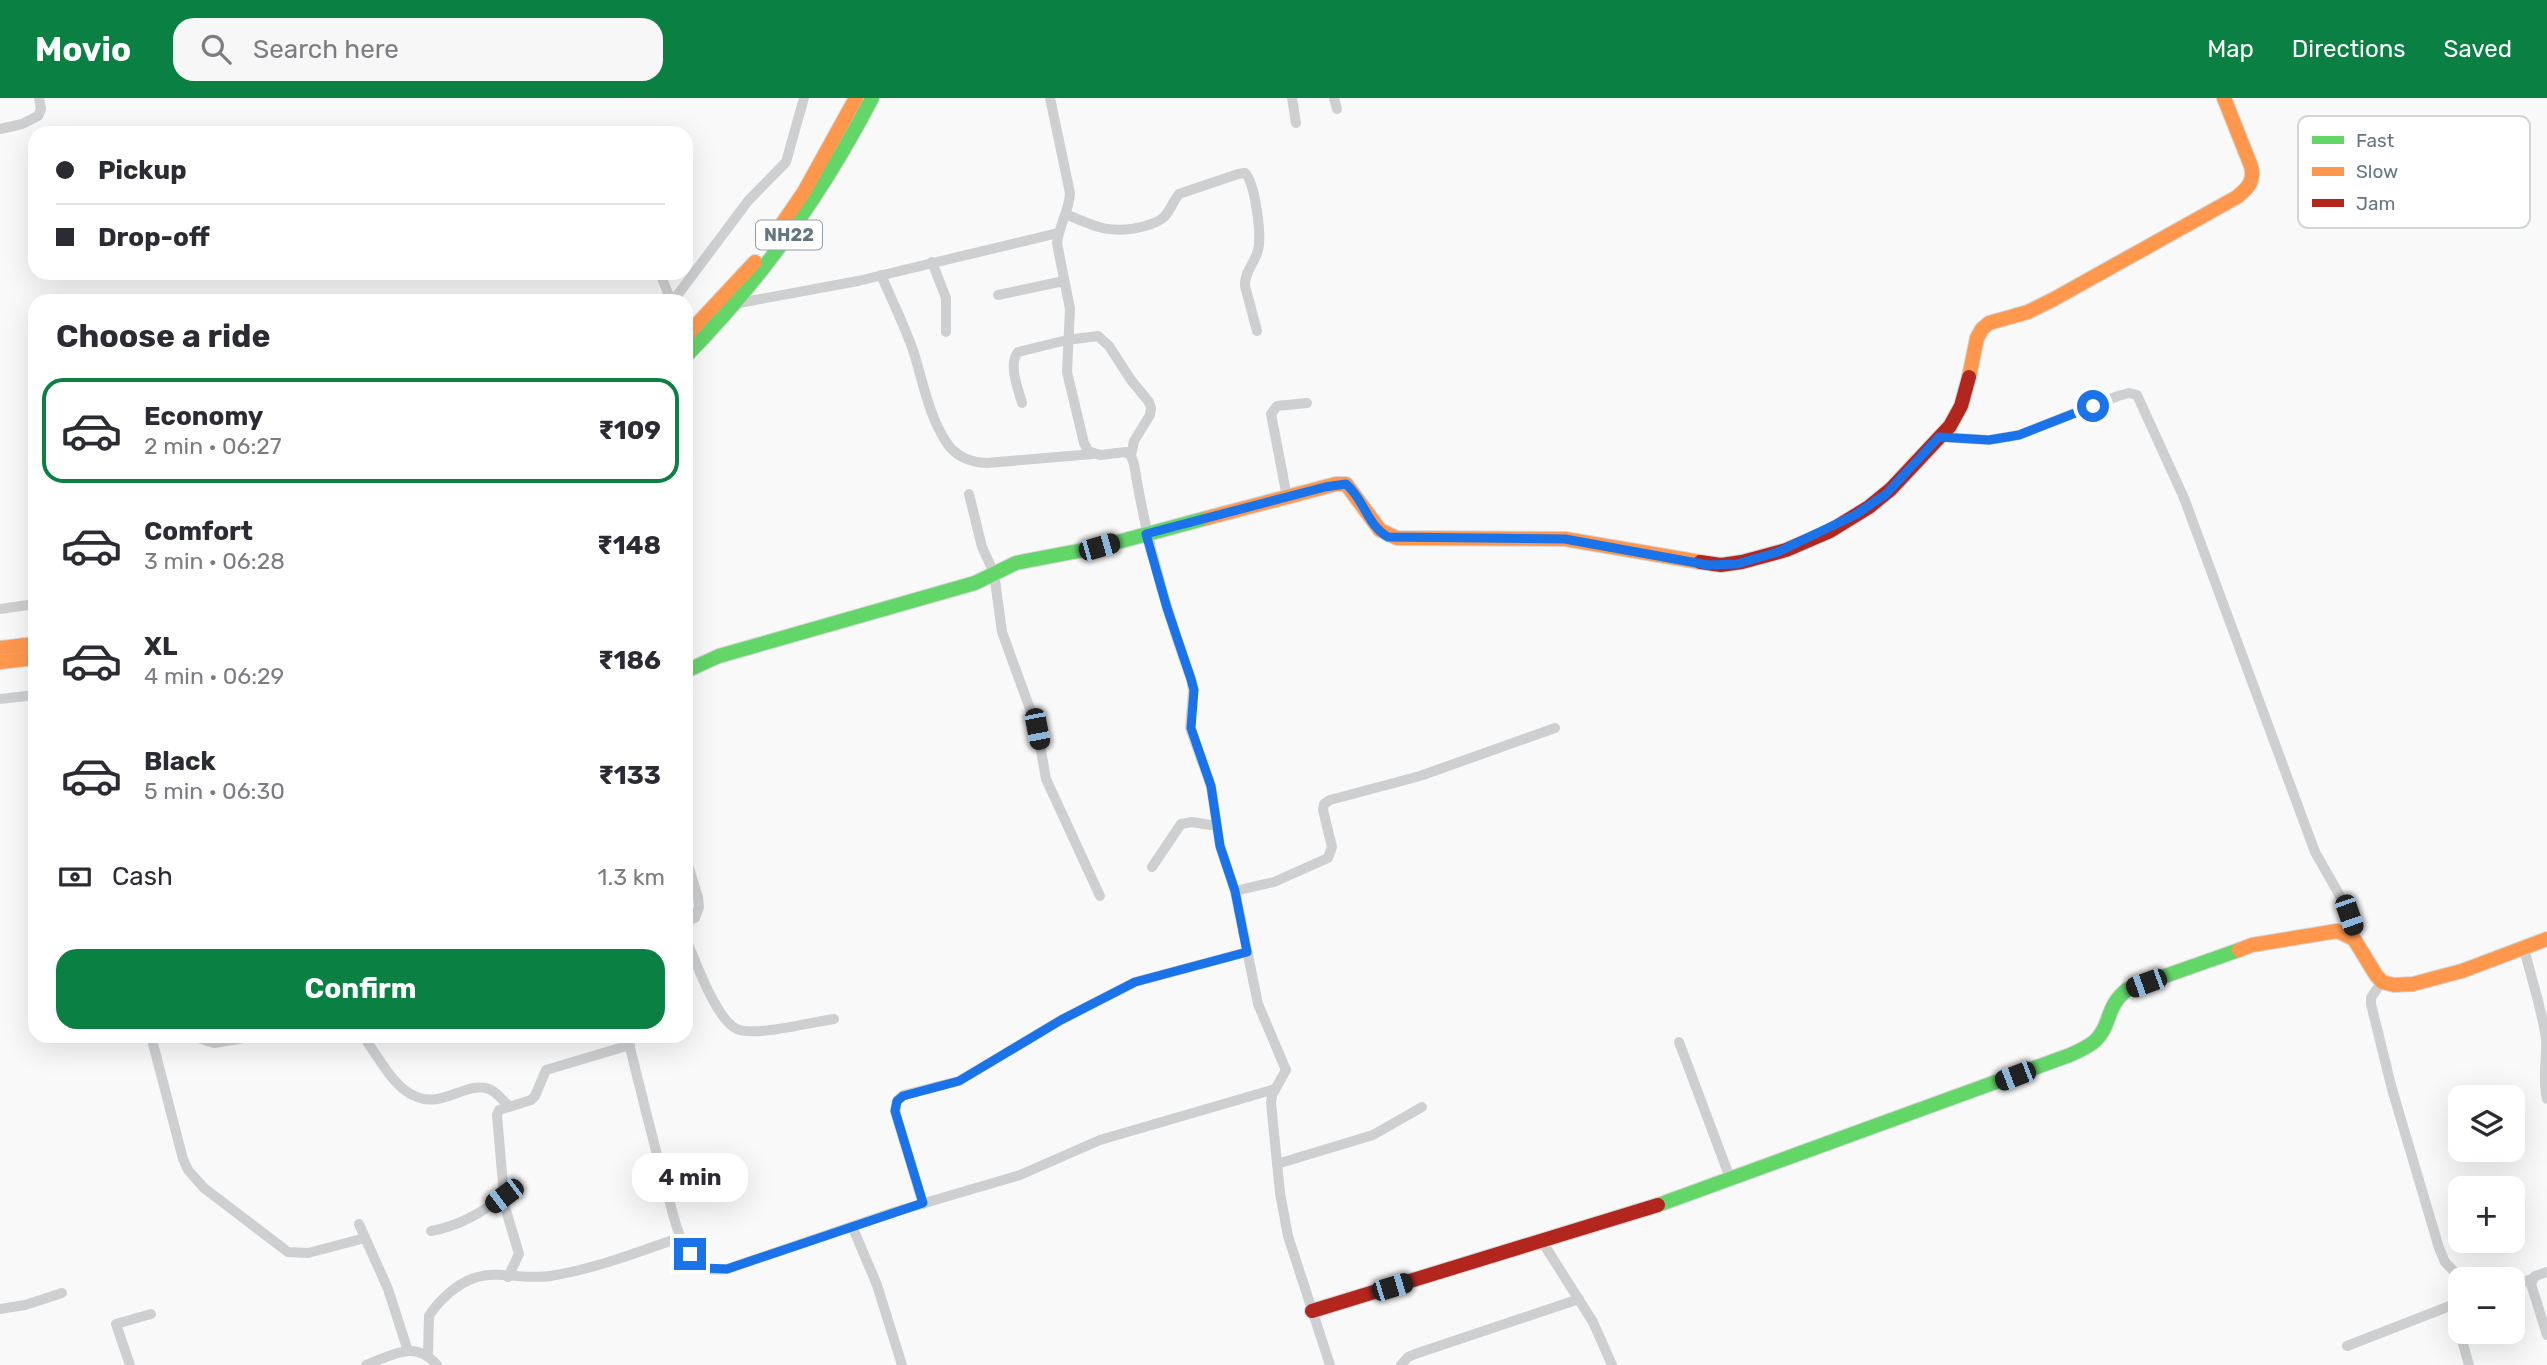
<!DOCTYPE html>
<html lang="en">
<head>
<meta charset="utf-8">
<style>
	:root { --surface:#fff; --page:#f7f7f7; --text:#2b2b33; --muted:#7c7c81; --line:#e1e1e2; --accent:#0b8043 }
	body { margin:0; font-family:Rubik,sans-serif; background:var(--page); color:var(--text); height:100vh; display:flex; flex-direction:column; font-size:26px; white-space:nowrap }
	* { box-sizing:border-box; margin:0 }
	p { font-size:23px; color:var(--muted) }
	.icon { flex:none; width:38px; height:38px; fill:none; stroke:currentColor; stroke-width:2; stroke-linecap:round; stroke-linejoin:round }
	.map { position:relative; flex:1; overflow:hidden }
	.panel { position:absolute; left:28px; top:196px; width:665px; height:749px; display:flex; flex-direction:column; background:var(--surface); border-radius:21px; box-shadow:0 7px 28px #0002 }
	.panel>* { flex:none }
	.hud { position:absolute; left:28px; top:28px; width:665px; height:154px; border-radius:21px; box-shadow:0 7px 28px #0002; display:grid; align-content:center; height:154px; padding:0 28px; background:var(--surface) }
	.controls { position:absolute; left:2448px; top:987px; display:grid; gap:14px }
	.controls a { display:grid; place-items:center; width:77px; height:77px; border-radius:14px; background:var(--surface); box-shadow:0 7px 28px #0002; font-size:35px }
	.end { position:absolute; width:32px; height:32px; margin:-16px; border:9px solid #1a73e8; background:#fff; box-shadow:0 0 0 4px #fff }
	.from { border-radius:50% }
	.bubble { position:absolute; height:49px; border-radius:21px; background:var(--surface); box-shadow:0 7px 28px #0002; font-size:23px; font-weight:700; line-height:49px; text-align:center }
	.car { position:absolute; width:21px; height:42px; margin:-21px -10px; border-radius:9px; box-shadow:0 0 5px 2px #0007; background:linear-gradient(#222 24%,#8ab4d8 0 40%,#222 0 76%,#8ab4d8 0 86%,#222 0) }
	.hud b { display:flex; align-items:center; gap:24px; height:66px; font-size:26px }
	.hud b+b { border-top:2px solid var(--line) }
	.hud i { width:18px; height:18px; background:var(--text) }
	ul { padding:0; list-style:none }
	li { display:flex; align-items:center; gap:21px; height:105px; margin:0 14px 10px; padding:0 14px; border:4px solid transparent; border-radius:21px }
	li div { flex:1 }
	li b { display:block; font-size:26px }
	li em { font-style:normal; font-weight:700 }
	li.current { border-color:var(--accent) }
	li>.icon { width:63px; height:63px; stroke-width:1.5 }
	h2 { padding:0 28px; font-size:32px; line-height:84px }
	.pay { display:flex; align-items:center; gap:18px; height:77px; padding:0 28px; font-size:26px }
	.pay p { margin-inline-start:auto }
	.cta { display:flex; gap:14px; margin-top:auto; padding:14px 28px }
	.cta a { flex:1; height:80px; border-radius:21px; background:var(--accent); color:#fff; font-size:28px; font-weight:700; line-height:80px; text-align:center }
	header { display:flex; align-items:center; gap:42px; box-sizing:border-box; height:98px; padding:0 35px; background:var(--accent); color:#fff }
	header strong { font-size:33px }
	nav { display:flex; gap:38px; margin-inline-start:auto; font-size:24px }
	.search { width:490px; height:63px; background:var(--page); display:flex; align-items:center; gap:18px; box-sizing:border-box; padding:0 24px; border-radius:21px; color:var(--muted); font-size:26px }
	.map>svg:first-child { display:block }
</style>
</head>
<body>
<header>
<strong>Movio</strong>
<div class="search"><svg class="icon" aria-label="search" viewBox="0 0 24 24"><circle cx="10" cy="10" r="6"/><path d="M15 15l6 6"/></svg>Search here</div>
<nav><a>Map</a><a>Directions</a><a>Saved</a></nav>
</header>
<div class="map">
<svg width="2547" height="1267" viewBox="0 0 2547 1267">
	<rect width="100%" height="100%" fill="#f9f9f9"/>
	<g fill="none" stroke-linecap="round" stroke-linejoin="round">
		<defs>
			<g id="fast">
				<path d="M 686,258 C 762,181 822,96 872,0"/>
				<path d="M 686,573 L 719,558 L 975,485 L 1016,465 L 1099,449 L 1207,420"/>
				<path d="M 1658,1107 L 2070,957 C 2079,953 2088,949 2095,943 C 2112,927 2105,908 2128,891 L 2239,852"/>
			</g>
			<g id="slow">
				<path d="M 776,135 L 804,94 L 856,0"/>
				<path d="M 686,238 L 755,164"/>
				<path d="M 1969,279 L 1977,240 L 1982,231 L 1989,225 L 2028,214 L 2054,201 L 2237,99 C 2248,90 2255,83 2251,68 L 2224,0"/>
				<path d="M 1207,420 L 1336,386 L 1346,386 L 1380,432 L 1397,440 L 1565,441 L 1700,464"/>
				<path d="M 0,550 L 35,546"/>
				<path d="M 0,564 L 35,560"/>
				<path d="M 2239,852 L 2252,847 L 2337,833 L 2354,841 L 2376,877 L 2382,884 L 2394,887 L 2413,886 L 2462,873 L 2547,841"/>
			</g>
			<g id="jam">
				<path d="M 1700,464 L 1721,467 L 1742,464 L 1786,452 L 1830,433 L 1869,409 L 1891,391 L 1950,328 L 1961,308 L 1969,279"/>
				<path d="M 1312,1213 L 1658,1107"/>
			</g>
		</defs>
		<use href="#fast" stroke="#d5d6d7" stroke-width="16"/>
		<use href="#slow" stroke="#d5d6d7" stroke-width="16"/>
		<use href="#jam" stroke="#d5d6d7" stroke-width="16"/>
		<g stroke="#cecfd0" stroke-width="10">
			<path d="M 1050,0 L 1070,95 C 1069,113 1059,128 1057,145 L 1070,211 L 1067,274 L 1084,345 L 1088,353 L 1100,357 L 1126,354 L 1131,358 L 1134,366 C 1146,441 1165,510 1191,581 L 1193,592 L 1190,630 L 1211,688 L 1220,748 L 1235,793 L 1258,906 L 1286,972 L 1272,997 L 1271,1005 L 1280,1095 L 1288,1138 L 1330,1267"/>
			<path d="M 1292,0 L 1296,25"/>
			<path d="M 1334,0 L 1337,11"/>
			<path d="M 0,31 L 22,26 L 38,18 L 41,11 L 39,0"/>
			<path d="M 1066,116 C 1095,129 1112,137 1145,128 C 1152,126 1159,124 1164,119 C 1171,112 1173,103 1179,96 L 1238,76 L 1245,75 C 1255,85 1262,137 1258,152 C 1255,165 1244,174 1245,188 L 1257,233"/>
			<path d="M 932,164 L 946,200 L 946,234"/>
			<path d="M 660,175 L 671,203"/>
			<path d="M 881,177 C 892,202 904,227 913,252 C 923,283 929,321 949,348 C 959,360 971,364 987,365 L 1093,356"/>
			<path d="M 998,197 L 1064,183"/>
			<path d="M 673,203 L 748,103 L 786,64 L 804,0"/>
			<path d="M 739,205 L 858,183 L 1058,135"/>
			<path d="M 1022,305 C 1018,290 1008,267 1018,254 L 1067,242 L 1098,238 L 1109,248 L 1131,282 L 1149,304 L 1151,310 L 1150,317 L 1134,343 L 1131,358"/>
			<path d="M 1939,339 L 1989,342 L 2019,337 L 2118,298 L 2129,295 L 2137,297 L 2184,400 L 2315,754 L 2344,805 L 2358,845"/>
			<path d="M 969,396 L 982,449 L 994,475 L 1002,534 L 1037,630 L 1046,681 L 1100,798"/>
			<path d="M 1287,399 L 1271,316 L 1277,308 L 1307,305"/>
			<path d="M 0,511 L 35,506"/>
			<path d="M 0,601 L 35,597"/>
			<path d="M 686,761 L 698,799 L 699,809 L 695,820 L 686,824"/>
			<path d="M 1152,769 L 1181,726 L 1192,724 L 1217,728"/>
			<path d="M 1235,793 L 1274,784 L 1328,760 L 1332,749 L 1323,712 L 1324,706 L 1330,702 L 1420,678 L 1555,630"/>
			<path d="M 686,842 C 696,863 716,922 737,931 C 754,939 813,924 834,921"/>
			<path d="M 2524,850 C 2531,880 2542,911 2546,941 C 2547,962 2542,981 2547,1001"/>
			<path d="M 2382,883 L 2371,900 L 2371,906 L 2392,991 L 2439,1150 L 2445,1164 L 2461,1181"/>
			<path d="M 151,938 L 183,1061 L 188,1072 L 204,1090 L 288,1154 L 308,1155 L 365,1140"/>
			<path d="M 192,938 L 214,945 L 256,938"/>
			<path d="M 363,938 C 375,954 390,982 406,993 C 439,1017 463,982 489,991 C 497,994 503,1003 509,1008"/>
			<path d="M 627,938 C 640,989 652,1040 666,1090 C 673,1115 678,1146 697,1165 C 705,1173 716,1172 727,1171 L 894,1114 L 1020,1077 L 1100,1042 L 1275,991"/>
			<path d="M 1679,944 L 1730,1080"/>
			<path d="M 1277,1066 L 1373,1037 L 1422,1009"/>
			<path d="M 923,1106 L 895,1013 L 897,1003 L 903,997 L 959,983 L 1061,922 L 1135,884 L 1247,854"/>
			<path d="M 359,1126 L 388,1191 L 408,1253"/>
			<path d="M 852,1128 L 877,1187 L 902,1267"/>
			<path d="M 431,1133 C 459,1128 481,1115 504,1098"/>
			<path d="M 1543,1145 L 1593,1224 L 1612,1267"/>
			<path d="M 2547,1174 L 2535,1178 L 2531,1186 L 2547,1237"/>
			<path d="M 508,1179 L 519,1156 L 505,1109 L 497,1017 L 499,1012 L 531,1002 L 535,998 L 546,972 L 630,947"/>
			<path d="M 2513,1187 L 2532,1181"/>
			<path d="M 0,1211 L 25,1207 L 62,1195"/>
			<path d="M 2460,1211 L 2457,1225 L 2469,1267"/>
			<path d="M 2347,1248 L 2460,1204"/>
			<path d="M 428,1257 L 429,1218 C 439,1202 457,1186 474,1180 C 498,1172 526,1182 550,1178 C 595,1171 638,1154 681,1139"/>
			<path d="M 130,1267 L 116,1226 L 151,1216"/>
			<path d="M 366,1267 C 393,1257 415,1241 437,1267"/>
			<path d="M 1401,1267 L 1408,1259 L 1415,1256 L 1579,1201"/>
		</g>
		<use href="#fast" stroke="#63d668" stroke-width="14"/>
		<use href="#slow" stroke="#ff974d" stroke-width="14"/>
		<use href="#jam" stroke="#b3261e" stroke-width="14"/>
	</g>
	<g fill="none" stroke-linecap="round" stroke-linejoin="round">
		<path stroke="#1a73e8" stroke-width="9" d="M 690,1156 L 704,1170 L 727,1171 L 923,1105 L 895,1013 L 897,1003 L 903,998 L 959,983 L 1061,922 L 1135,884 L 1247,854 L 1235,793 L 1220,748 L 1211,688 L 1191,630 L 1194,592 L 1191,581 L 1167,510 L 1146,436 L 1325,389 L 1346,386 C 1364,401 1367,427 1388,439 L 1565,441 L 1708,467 L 1737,466 L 1778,454 L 1855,417 L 1886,396 L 1939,339 L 1989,342 L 2019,337 L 2093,308"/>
	</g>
	<g text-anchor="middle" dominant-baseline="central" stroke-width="7" stroke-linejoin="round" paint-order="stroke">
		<rect fill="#fff" stroke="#939fa8" stroke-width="2" x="756" y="122.5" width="66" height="29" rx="5"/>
		<g font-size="18" font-weight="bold" fill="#657683">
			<text x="789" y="137">NH22</text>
		</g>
	</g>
	<rect x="2298" y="18" width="232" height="112" rx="10" fill="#fff" stroke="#d1d6da" stroke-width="2"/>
	<rect x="2312" y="38" width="32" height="8" fill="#63d668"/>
	<rect x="2312" y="69" width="32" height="9" fill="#ff974d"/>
	<rect x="2312" y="101" width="32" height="8" fill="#b3261e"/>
	<g font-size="19" fill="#657683">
		<text x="2356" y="49">Fast</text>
		<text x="2356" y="80">Slow</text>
		<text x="2356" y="112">Jam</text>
	</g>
</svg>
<div class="controls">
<a><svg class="icon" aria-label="layers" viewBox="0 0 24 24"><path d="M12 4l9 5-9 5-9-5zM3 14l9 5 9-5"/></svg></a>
<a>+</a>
<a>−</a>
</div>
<i class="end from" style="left:2093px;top:308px"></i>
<i class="end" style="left:690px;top:1156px"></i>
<div class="bubble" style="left:632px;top:1055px;width:116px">4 min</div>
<i class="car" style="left:1099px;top:449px;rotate:74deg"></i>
<i class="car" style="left:1037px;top:631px;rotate:169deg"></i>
<i class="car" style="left:2349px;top:817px;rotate:161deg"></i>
<i class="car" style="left:2146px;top:885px;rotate:250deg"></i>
<i class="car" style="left:2015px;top:978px;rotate:249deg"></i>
<i class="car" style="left:504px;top:1098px;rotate:233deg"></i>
<i class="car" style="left:1392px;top:1189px;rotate:73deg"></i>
<div class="hud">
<b><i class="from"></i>Pickup</b>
<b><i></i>Drop-off</b>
</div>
<section class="panel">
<h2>Choose a ride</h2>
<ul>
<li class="current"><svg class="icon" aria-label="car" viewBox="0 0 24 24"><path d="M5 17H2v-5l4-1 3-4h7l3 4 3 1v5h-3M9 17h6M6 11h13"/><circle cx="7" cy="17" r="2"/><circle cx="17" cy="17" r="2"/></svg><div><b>Economy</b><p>2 min · 06:27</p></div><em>₹109</em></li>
<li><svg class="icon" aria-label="car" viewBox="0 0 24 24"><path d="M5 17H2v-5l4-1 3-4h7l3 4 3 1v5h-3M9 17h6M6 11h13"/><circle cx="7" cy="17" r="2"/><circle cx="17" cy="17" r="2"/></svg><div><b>Comfort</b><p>3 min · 06:28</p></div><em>₹148</em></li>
<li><svg class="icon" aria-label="car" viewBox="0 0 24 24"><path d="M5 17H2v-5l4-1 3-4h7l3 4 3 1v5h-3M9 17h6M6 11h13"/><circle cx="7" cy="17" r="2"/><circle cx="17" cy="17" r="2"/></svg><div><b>XL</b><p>4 min · 06:29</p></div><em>₹186</em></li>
<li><svg class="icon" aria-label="car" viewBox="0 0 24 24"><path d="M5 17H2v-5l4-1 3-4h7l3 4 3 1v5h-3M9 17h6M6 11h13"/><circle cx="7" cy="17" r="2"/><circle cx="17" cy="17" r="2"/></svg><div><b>Black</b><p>5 min · 06:30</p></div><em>₹133</em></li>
</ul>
<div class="pay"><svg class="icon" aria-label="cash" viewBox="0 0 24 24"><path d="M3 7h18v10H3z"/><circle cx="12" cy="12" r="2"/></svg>Cash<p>1.3 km</p></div>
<div class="cta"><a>Confirm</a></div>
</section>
</div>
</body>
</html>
